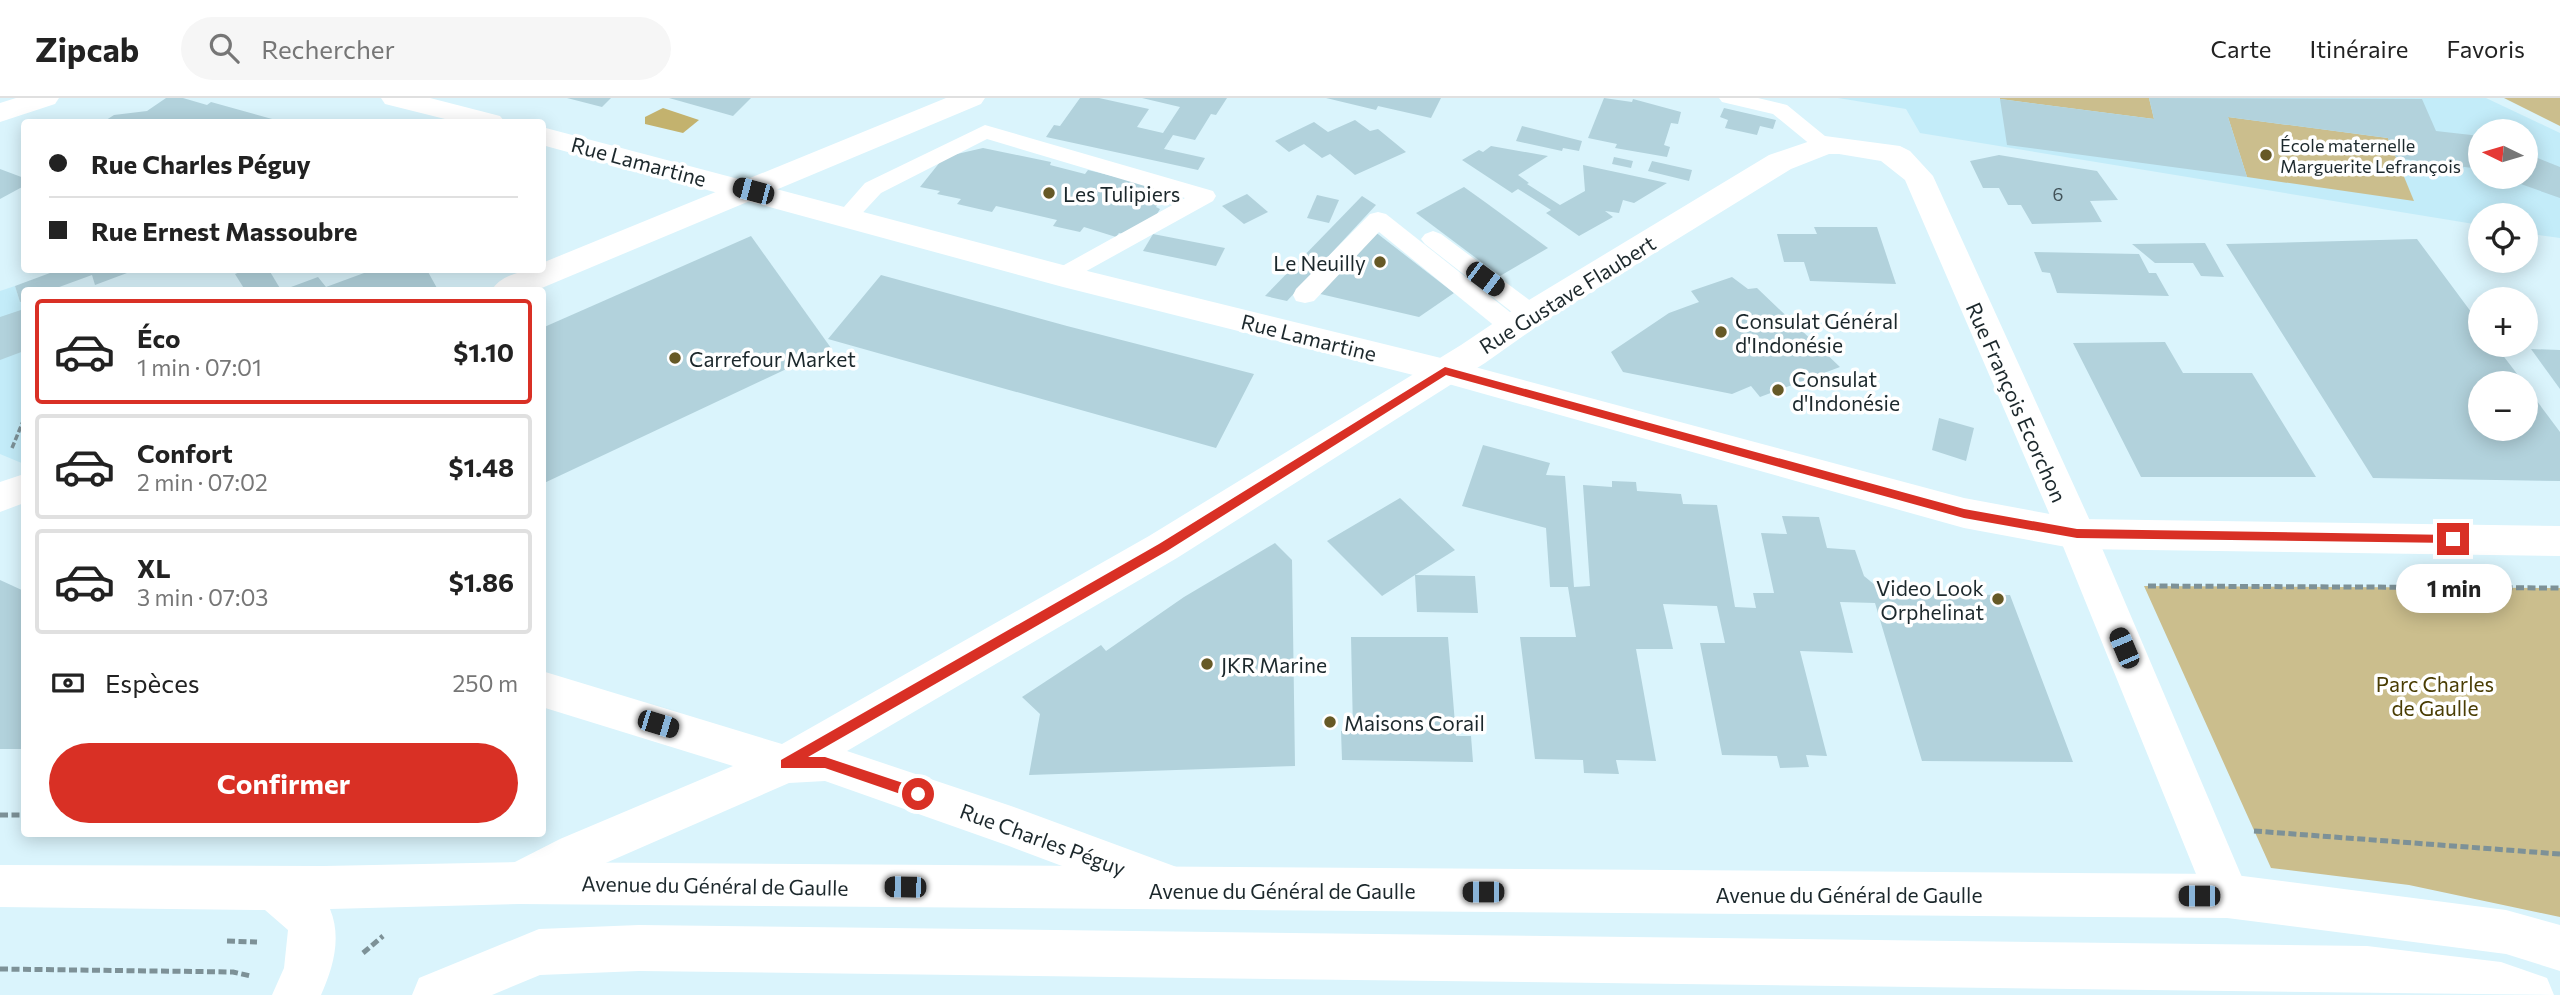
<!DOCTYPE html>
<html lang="fr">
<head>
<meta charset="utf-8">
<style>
	:root { --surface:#fff; --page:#f6f6f6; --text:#222; --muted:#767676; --line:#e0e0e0; --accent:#d93025 }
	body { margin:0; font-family:Commissioner,sans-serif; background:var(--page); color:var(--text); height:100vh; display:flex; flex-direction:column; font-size:26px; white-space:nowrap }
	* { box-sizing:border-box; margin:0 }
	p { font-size:23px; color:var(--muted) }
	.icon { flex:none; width:38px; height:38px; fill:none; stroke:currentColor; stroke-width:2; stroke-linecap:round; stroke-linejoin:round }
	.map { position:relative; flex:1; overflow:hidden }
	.drawer { position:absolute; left:21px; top:189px; width:525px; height:550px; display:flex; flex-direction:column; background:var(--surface); border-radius:7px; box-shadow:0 4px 18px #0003 }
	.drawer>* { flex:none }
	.guide { position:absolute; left:21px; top:21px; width:525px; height:154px; border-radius:7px; box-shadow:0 4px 18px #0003; display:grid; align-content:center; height:154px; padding:0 28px; background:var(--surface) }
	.needle { width:46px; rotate:275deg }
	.controls { position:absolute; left:2468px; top:21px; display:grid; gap:14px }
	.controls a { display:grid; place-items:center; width:70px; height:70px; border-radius:50%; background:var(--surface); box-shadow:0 4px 18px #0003; font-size:35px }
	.end { position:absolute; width:32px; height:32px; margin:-16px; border:9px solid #d93025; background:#fff; box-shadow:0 0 0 4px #fff }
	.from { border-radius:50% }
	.bubble { position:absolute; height:49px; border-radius:24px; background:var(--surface); box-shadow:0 4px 18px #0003; font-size:23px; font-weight:700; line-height:49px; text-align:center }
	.car { position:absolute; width:21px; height:42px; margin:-21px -10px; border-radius:9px; box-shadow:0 0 5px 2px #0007; background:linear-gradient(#222 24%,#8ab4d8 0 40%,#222 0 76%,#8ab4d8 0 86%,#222 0) }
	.guide b { display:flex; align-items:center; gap:24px; height:66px; font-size:26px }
	.guide b+b { border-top:2px solid var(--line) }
	.guide i { width:18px; height:18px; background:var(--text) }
	ul { padding:12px 0 0; list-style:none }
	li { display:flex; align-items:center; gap:21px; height:105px; margin:0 14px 10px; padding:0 14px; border:4px solid var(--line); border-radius:7px }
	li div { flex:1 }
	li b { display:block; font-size:26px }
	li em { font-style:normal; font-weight:700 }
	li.current { border-color:var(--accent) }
	li>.icon { width:63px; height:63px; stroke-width:1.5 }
	.pay { display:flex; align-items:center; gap:18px; height:77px; padding:0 28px; font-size:26px }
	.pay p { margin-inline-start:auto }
	.primary-button { display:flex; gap:14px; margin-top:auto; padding:14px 28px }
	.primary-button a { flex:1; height:80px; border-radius:42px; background:var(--accent); color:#fff; font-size:28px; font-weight:700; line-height:80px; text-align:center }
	header { display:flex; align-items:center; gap:42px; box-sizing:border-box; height:98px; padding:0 35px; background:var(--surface); border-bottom:2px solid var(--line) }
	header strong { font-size:33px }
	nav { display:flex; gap:38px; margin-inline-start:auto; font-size:24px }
	.search { width:490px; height:63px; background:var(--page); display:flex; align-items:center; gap:18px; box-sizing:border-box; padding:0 24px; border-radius:38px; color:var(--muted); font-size:26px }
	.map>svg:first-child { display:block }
</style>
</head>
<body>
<header>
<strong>Zipcab</strong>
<div class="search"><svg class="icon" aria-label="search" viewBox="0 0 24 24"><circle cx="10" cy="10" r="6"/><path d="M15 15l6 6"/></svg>Rechercher</div>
<nav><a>Carte</a><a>Itinéraire</a><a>Favoris</a></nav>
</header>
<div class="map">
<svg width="2560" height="897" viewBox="0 0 2560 897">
	<rect width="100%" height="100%" fill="#daf4fc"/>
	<g fill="#c3ecf9" fill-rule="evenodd">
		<path d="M 1838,0 L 2486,0 L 2560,35 L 2560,140 L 2525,135 L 2525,117 L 2480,117 L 2480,127 L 1920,35 L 1906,11 ZM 2480,33 L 2525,33 L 2525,79 L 2480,79 Z"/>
		<path d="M 15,188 L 20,204 L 24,203 L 24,366 L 0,356 L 0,193 Z"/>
	</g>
	<g fill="#cbbe8d">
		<path d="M 2149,0 L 2154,21 L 2000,1 L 2000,0 Z"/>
		<path d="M 2504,0 L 2560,0 L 2560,28 Z"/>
		<path d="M 2228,19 L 2388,40 L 2414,103 L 2247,79 Z"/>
		<path d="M 2144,488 L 2560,490 L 2560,819 L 2409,787 L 2271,770 Z"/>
	</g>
	<path fill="#c3b26e" d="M 663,10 L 699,22 L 683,35 L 645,26 L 645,19 Z"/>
	<g fill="#b2d2dc">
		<path d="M 166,0 L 183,0 L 207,7 L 211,4 L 283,24 L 103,24 L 114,17 L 147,13 Z"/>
		<path d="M 567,0 L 611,0 L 602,9 Z"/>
		<path d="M 669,0 L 751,0 L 733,18 Z"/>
		<path d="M 1080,0 L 1099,0 L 1149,11 L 1137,29 L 1163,35 L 1180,9 L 1142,0 L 1227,0 L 1216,17 L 1211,16 L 1195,42 L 1173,37 L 1164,51 L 1205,60 L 1198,72 L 1046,39 L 1054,27 L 1060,28 Z"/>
		<path d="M 1326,0 L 1441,0 L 1431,20 L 1378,8 L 1376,12 Z"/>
		<path d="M 1604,0 L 1632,4 L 1633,1 L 1681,14 L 1678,26 L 1671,25 L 1664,47 L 1670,49 L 1667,59 L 1615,50 L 1617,46 L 1588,40 Z"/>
		<path d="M 2149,0 L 2422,1 L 2436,33 L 2480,38 L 2480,71 L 2396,60 L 2388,40 L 2228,19 L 2247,79 L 2007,47 L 2000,1 L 2154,21 Z"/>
		<path d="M 1724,10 L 1776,22 L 1773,31 L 1760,28 L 1757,37 L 1725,30 L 1728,22 L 1720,19 Z"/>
		<path d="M 1355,22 L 1370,33 L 1378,31 L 1406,54 L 1355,77 L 1330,56 L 1322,60 L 1304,46 L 1289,54 L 1275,43 L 1314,24 L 1328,34 Z"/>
		<path d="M 1522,28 L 1582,43 L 1579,53 L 1563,50 L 1562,53 L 1516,43 Z"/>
		<path d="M 1491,48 L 1548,58 L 1518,77 L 1529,85 L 1527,86 L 1560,107 L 1585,93 L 1583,67 L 1667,85 L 1634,105 L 1623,102 L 1619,115 L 1605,113 L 1613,119 L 1579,138 L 1546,115 L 1551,112 L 1518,91 L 1512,95 L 1462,62 L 1479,52 L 1483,54 Z"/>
		<path d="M 983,50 L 1051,64 L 1050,67 L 1085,76 L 1088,72 L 1157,89 L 1155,94 L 1164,96 L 1156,109 L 1160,111 L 1147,133 L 1136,139 L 1119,135 L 1116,139 L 1084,129 L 1080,134 L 1053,128 L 1057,122 L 996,108 L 992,114 L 957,106 L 961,101 L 937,96 L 940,93 L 920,89 L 944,59 Z"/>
		<path d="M 2525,55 L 2560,69 L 2560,100 L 2501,79 L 2525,79 Z"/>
		<path d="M 1999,57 L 2097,73 L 2118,102 L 2090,103 L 2102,124 L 2032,126 L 2021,107 L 2008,107 L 1999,90 L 1983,90 L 1970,63 Z"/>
		<path d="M 1614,59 L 1633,63 L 1631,70 L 1612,66 Z"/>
		<path d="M 1652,63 L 1692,72 L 1689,83 L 1648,73 Z"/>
		<path d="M 0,71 L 24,80 L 24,88 L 0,101 Z"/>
		<path d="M 1464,89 L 1485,104 L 1548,150 L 1500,178 L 1416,115 Z"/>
		<path d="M 1247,96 L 1268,114 L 1244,126 L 1222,108 Z"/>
		<path d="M 1317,97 L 1339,102 L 1329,125 L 1307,120 Z"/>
		<path d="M 1362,98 L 1376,107 L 1287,203 L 1265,198 Z"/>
		<path d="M 1814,129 L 1877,129 L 1896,186 L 1810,183 L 1804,164 L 1784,164 L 1777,136 L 1817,136 Z"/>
		<path d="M 1374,133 L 1454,195 L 1419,219 L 1316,195 Z"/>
		<path d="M 1153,136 L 1225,150 L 1216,168 L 1143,153 Z"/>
		<path d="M 751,138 L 831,250 L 542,386 L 542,230 Z"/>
		<path d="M 2417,141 L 2480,226 L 2480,247 L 2495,247 L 2524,285 L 2480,285 L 2480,331 L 2525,331 L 2525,287 L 2560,334 L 2560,383 L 2373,380 L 2226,146 Z"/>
		<path d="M 2205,145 L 2224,179 L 2201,178 L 2193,165 L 2155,165 L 2132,146 Z"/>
		<path d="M 2034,154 L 2139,156 L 2149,175 L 2156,175 L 2169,198 L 2057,195 L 2050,175 L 2042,174 Z"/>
		<path d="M 58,172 L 135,172 L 95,187 L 92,177 L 51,192 L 24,192 L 24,203 L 20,204 L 15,188 Z"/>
		<path d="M 245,172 L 269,172 L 281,192 L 245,192 L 235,176 Z"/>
		<path d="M 355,172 L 427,172 L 438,192 L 283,192 L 318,179 L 326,189 L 364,175 Z"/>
		<path d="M 881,177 L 1067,228 L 1254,276 L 1216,350 L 828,241 Z"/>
		<path d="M 1732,179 L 1748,191 L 1757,190 L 1840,269 L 1760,299 L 1751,288 L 1732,296 L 1623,274 L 1611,254 L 1669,215 L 1699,204 L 1691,193 Z"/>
		<path d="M 24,211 L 24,253 L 0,262 L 0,219 Z"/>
		<path d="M 2165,244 L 2183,275 L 2252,275 L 2316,379 L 2141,379 L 2073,245 Z"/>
		<path d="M 2531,251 L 2560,252 L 2560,291 Z"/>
		<path d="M 1939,320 L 1974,330 L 1966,363 L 1932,352 Z"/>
		<path d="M 1483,347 L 1550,365 L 1546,377 L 1565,378 L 1574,489 L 1590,488 L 1583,387 L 1612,389 L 1612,383 L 1636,384 L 1637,393 L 1681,396 L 1683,406 L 1717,407 L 1735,509 L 1756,510 L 1753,495 L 1774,495 L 1761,435 L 1787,436 L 1782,418 L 1819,419 L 1827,450 L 1855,452 L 1864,478 L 1886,496 L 2010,497 L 2073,664 L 1922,663 L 1875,505 L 1840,504 L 1853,555 L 1800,553 L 1827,658 L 1806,657 L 1809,669 L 1780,670 L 1777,658 L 1722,657 L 1700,545 L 1725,545 L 1717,508 L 1663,506 L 1673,551 L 1636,551 L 1656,663 L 1616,662 L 1619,676 L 1584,675 L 1583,662 L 1535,661 L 1520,539 L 1576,539 L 1568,489 L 1550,489 L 1546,430 L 1462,408 Z"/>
		<path d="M 1400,400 L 1455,452 L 1415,477 L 1475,478 L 1478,515 L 1417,514 L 1415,477 L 1382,498 L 1327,443 Z"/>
		<path d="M 1275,445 L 1292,462 L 1295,668 L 1029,677 L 1040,616 L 1022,599 L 1101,547 L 1106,553 L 1184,499 Z"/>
		<path d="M 0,482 L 24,493 L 24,651 L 0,651 Z"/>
		<path d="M 1351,539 L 1448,539 L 1456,638 L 1471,638 L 1473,664 L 1342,662 L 1341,633 L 1353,633 Z"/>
	</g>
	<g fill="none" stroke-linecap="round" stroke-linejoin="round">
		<path stroke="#7d9197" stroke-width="3.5" stroke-dasharray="6 2.5" stroke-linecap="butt" d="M 12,350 L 24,321"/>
		<g stroke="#7d9197" stroke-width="5" stroke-dasharray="8 3.5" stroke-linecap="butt">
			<path d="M 2148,488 L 2560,490"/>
			<path d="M 0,717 L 24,717"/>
			<path d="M 2254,733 L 2560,756"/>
			<path d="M 227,843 L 257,844"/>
			<path d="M 363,855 L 383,838"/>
			<path d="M 0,871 L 233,874 L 251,878"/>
		</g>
		<g fill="#fff" fill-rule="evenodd">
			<path d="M 1719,0 L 1758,0 L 1787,7 L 1836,47 L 1833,52 L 1817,52 L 1773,16 L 1722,4 Z"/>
			<path d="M 985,27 L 1213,93 L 1216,98 L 1213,103 L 1063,186 L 1055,184 L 1051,178 L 1055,172 L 1185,100 L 987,41 L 881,95 L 855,123 L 847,125 L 839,123 L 836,118 L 865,85 Z"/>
			<path d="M 1378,114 L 1386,116 L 1520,222 L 1523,228 L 1520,234 L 1511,236 L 1502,234 L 1379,134 L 1314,203 L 1305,205 L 1296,203 L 1293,197 L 1296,191 L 1370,116 Z"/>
			<path d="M 1433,133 L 1441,136 L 1540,210 L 1543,216 L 1540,222 L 1531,224 L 1522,222 L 1425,146 L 1421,141 L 1425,136 Z"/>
		</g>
		<g fill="#fff" fill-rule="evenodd">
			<path d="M 16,0 L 59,0 L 55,6 L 0,24 L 0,5 Z"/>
			<path d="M 946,0 L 985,0 L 981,6 L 537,192 L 492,192 C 501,176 525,172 542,172 L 542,165 Z"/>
			<path d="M 1825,38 L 1900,48 L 1910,53 L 1933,78 L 2096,436 L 2250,798 L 2243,813 L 2227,820 L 2211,813 L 2058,436 L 1905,82 L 1881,63 L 1839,56 L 1829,56 L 1791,71 L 1543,224 L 1485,265 L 1177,460 L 847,653 L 1011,708 L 1182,771 L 1189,786 L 1182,801 L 1166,807 L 1009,748 L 825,683 L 789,685 L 592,771 L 519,806 L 503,800 L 496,785 L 503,770 L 560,741 L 733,668 L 542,609 L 542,573 L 782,646 L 1149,438 L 1461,247 L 1519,208 L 1769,57 Z"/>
			<path d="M 24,376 L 24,405 L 0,414 L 0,384 Z"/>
		</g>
		<g fill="#fff" fill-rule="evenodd">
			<path d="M 381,0 L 430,0 L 500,18 L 505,24 L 457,24 L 385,6 Z"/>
			<path d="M 542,29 L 1063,167 L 1445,261 L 1964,400 L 2077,421 L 2560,428 L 2560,458 L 2077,451 L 1964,430 L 1445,285 L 1063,189 L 542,47 Z"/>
		</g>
		<g fill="#fff" fill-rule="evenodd">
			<path d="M 519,764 L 2227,776 L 2506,812 L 2560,827 L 2560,873 L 2506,856 L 2227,820 L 519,806 L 330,811 C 342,840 333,870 321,897 L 272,897 L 284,870 L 288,832 L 265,812 L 0,809 L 0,767 L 324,768 Z"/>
			<path d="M 639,827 L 2367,848 L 2501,864 L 2547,880 L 2554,897 L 639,873 L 540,877 L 492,897 L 412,897 L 419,880 L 539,831 Z"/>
		</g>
	</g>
	<path fill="#d93025" d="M 1445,269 L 1964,411 L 2077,431 L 2453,437 L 2458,441 L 2453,445 L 2077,440 L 1964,420 L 1446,277 L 1167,453 L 808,659 L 825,659 L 918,690 L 925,696 L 923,700 L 918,702 L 825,670 L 781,670 L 781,662 L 1159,446 Z"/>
	<g fill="#665926" stroke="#fff" stroke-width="2.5">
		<circle cx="2266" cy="57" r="7"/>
		<circle cx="1049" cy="95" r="7"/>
		<circle cx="1380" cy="164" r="7"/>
		<circle cx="1721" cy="234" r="7"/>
		<circle cx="675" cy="260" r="7"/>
		<circle cx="1778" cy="292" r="7"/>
		<circle cx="1998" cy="501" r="7"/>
		<circle cx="1207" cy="566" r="7"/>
		<circle cx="1330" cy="624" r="7"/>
	</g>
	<g text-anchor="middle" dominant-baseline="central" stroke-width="7" stroke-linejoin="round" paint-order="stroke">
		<g font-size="18" fill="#1c282c" stroke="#fff" text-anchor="start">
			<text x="2280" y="47">École maternelle<tspan x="2280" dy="21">Marguerite Lefrançois</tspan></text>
		</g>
		<g font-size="18" fill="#425258">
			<text x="2058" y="96">6</text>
		</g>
		<g font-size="21" fill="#1c282c" stroke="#fff">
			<text transform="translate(639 63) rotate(15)">Rue Lamartine</text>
			<text transform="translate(1567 196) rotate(-32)">Rue Gustave Flaubert</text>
			<text transform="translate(1309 239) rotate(14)">Rue Lamartine</text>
			<text transform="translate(2017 304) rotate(66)">Rue François Ecorchon</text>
			<text transform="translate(1043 741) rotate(20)">Rue Charles Péguy</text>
			<text transform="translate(715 787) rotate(1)">Avenue du Général de Gaulle</text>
			<text x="1282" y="792">Avenue du Général de Gaulle</text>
			<text x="1849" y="796">Avenue du Général de Gaulle</text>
		</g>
		<g font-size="21" fill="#1c282c" stroke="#fff" text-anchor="start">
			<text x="1063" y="95">Les Tulipiers</text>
			<text x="1366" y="164" text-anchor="end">Le Neuilly</text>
			<text x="1735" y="222">Consulat Général<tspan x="1735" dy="24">d'Indonésie</tspan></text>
			<text x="689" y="260">Carrefour Market</text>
			<text x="1792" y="280">Consulat<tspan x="1792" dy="24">d'Indonésie</tspan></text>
			<text x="1984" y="489" text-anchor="end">Video Look<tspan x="1984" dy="24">Orphelinat</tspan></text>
			<text x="1221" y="566">JKR Marine</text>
			<text x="1344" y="624">Maisons Corail</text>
		</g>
		<g font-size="21" fill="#4a3d04" stroke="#fff">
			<text x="2435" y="585">Parc Charles<tspan x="2435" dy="24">de Gaulle</tspan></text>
		</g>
	</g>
</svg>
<div class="controls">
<a><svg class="needle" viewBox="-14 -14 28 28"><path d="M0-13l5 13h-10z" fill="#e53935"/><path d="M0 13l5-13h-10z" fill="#767676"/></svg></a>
<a><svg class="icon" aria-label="locate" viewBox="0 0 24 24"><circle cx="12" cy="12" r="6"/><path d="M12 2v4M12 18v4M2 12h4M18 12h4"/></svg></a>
<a>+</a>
<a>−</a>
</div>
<i class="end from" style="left:918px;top:696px"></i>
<i class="end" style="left:2453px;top:441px"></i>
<div class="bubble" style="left:2396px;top:466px;width:116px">1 min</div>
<i class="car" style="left:753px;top:93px;rotate:285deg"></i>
<i class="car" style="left:1485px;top:181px;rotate:127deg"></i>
<i class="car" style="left:2124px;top:550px;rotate:337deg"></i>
<i class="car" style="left:658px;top:626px;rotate:107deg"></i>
<i class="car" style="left:905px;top:789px;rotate:271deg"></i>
<i class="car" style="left:1483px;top:794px;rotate:270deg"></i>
<i class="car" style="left:2199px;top:798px;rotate:270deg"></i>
<div class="guide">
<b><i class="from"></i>Rue Charles Péguy</b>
<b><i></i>Rue Ernest Massoubre</b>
</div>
<section class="drawer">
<ul>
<li class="current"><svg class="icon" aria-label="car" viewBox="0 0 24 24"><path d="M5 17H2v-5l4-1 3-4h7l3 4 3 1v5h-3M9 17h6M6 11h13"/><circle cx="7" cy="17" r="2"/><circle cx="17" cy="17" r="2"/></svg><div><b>Éco</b><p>1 min · 07:01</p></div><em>$1.10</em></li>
<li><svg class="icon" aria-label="car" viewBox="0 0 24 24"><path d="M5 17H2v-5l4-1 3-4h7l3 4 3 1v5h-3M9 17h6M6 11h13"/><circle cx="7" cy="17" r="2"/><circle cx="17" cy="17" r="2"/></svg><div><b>Confort</b><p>2 min · 07:02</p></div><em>$1.48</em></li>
<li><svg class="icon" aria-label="car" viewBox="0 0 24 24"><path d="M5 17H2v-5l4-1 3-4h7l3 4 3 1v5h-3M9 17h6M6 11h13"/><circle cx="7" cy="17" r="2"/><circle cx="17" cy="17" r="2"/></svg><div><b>XL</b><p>3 min · 07:03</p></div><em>$1.86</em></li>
</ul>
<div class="pay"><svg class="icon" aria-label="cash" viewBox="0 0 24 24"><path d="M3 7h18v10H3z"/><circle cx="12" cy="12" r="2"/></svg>Espèces<p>250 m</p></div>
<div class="primary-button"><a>Confirmer</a></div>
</section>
</div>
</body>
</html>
